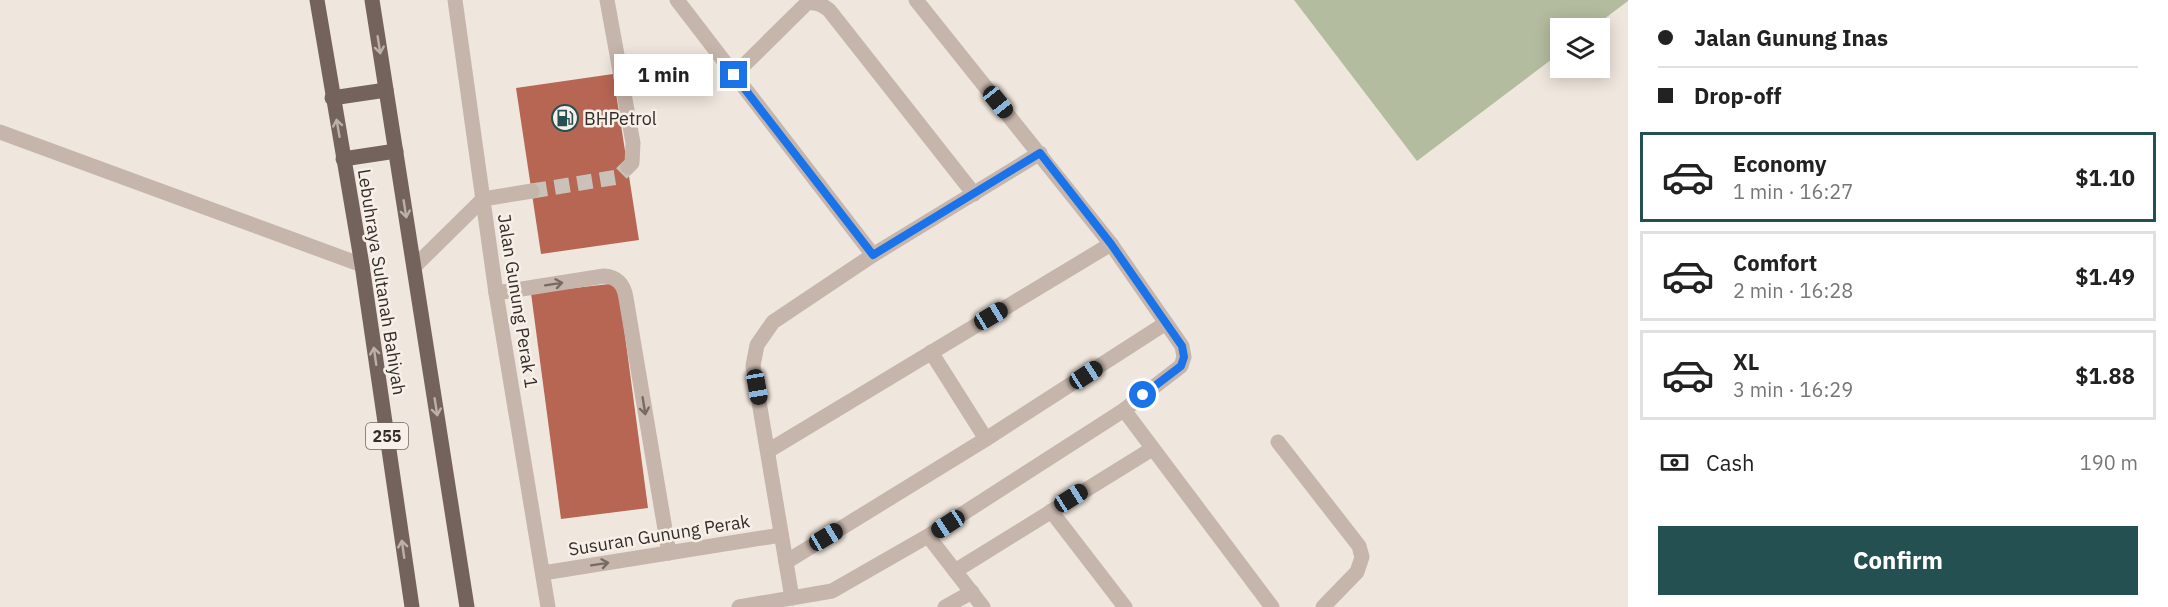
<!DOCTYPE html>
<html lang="en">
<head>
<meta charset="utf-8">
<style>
	:root { --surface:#fff; --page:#f6f6f6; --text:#222; --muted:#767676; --line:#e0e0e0; --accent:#245051 }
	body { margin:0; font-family:"IBM Plex Sans",sans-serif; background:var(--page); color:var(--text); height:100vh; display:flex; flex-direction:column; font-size:22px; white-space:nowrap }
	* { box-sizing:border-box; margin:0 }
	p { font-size:20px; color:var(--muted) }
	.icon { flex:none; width:33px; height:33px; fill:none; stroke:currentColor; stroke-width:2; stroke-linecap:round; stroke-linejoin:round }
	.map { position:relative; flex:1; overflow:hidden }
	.details { display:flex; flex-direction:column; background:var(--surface); width:540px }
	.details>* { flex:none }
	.banner { display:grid; align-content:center; height:132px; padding:0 30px; background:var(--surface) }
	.tools { position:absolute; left:1550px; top:18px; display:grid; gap:12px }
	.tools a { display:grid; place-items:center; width:60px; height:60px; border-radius:0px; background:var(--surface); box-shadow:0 3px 15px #0003; font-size:30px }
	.end { position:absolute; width:27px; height:27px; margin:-14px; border:8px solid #1a73e8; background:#fff; box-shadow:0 0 0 3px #fff }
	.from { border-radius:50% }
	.bubble { position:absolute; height:42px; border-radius:0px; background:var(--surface); box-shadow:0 3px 15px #0003; font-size:20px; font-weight:700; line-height:42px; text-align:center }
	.car { position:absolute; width:18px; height:36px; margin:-18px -9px; border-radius:8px; box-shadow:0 0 4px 2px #0007; background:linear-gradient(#222 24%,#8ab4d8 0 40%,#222 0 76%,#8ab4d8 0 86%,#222 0) }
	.banner b { display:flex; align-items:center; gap:21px; height:57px; font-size:22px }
	.banner b+b { border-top:2px solid var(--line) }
	.banner i { width:15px; height:15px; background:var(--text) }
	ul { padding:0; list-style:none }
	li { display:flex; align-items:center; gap:18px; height:90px; margin:0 12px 9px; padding:0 18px; border:3px solid var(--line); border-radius:0px }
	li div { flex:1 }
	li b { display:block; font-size:22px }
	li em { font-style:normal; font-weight:700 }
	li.on { border-color:var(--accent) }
	li>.icon { width:54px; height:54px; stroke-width:1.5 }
	.pay { display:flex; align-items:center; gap:15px; height:66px; padding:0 30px; font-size:22px }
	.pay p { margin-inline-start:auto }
	.cta { display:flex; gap:12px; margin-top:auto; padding:12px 30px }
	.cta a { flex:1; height:69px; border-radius:0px; background:var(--accent); color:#fff; font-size:24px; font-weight:700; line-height:69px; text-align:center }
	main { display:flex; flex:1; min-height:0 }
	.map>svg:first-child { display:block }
</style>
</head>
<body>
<main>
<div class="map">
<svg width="1628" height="607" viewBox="0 0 1628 607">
	<rect width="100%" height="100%" fill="#efe6dd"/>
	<path fill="#b4bc9f" d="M 1294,0 L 1628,0 L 1628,1 L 1592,28 L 1560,28 L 1560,53 L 1417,161 Z"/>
	<g fill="#b76653">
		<path d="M 613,74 L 639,240 L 541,254 L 516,88 Z"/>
		<path d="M 618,283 L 648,508 L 561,519 L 531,293 Z"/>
	</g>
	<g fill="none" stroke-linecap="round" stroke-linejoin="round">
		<path stroke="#cac1b9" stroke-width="15" stroke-dasharray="15 8" stroke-linecap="butt" d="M 532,191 L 618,177 L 628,167"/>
		<g stroke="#c6b5ab" stroke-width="15">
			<path d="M 455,0 L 496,293 L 548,607"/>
			<path d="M 607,0 L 633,143 L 632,163 L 628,167"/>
			<path d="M 677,0 L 873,255"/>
			<path d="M 734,75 L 807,3 C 816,2 821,4 829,10 L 974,194"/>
			<path d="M 0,132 L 362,265"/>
			<path d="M 414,267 L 483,199 L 532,191"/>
			<path d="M 496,293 L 604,276 C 618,277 624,285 626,298 L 669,553"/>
			<path d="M 931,352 L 986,439"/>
			<path d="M 1124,410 L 1272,607"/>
			<path d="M 1278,442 L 1359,546 L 1362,557 L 1357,572 L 1323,607"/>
			<path d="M 768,451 L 1111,244"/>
			<path d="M 1051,511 L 1125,607"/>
			<path d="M 928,536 L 983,607"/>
			<path d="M 786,562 L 986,439 L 1166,323"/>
			<path d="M 955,571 L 1152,449"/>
			<path d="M 543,573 L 781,535"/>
			<path d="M 792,598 L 753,366 L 757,345 L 773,322 L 873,255 L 1040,153"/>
			<path d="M 739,607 L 832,591 L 928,536 L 1124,410 L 1181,366 L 1184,357 L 1182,346 L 1111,244 L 916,0"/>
			<path d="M 945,607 L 972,592"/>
		</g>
		<g stroke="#74635c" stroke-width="15">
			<path d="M 317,0 L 362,265 L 412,607"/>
			<path d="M 372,0 L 467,607"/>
			<path d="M 332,98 L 386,90"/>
			<path d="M 343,159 L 396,151"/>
		</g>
	</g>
	<defs><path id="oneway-shaft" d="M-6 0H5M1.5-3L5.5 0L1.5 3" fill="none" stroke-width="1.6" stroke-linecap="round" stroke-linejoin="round" transform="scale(1.5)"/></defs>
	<g stroke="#bcb1aa">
		<use href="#oneway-shaft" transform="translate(379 45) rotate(81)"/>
		<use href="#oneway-shaft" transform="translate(338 128) rotate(-100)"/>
		<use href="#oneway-shaft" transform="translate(405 209) rotate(81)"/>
		<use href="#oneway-shaft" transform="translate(375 356) rotate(-98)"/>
		<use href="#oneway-shaft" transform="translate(436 407) rotate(81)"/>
		<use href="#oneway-shaft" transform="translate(403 549) rotate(-98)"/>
	</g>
	<g stroke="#766a64">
		<use href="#oneway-shaft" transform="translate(554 284) rotate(-9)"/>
		<use href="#oneway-shaft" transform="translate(644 406) rotate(81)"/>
		<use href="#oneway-shaft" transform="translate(600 564) rotate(-9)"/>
	</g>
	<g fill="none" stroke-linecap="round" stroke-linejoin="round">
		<path stroke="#1a73e8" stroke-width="8" d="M 734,75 L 873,255 L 1040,153 L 1111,244 L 1182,346 L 1184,357 L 1181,366 L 1143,395"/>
	</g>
	<defs>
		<symbol id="fuel-ring" viewBox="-11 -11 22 22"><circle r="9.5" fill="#f7f0e9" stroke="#245051" stroke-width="1.5"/><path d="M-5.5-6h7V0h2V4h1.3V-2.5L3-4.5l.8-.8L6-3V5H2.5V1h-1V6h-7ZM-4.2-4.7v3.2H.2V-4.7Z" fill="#245051"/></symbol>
	</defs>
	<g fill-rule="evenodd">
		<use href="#fuel-ring" x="550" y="103" width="30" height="30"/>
	</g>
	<g text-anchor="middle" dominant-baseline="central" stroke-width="5" stroke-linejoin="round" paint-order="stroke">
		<rect fill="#f7f0e9" stroke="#6e6763" stroke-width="1.5" x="366" y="423" width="42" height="26" rx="4.5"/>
		<g font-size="16" font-weight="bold" fill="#342c29">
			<text x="387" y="436">255</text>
		</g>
		<g font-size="18" fill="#342c29" stroke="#f7f0e9" text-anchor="start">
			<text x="584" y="118">BHPetrol</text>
		</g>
		<g font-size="18" fill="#342c29" stroke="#f7f0e9">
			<text transform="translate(382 282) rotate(81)">Lebuhraya Sultanah Bahiyah</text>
			<text transform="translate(518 301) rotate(81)">Jalan Gunung Perak 1</text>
			<text transform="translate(659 535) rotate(-9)">Susuran Gunung Perak</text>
		</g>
	</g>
</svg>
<div class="tools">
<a><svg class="icon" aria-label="layers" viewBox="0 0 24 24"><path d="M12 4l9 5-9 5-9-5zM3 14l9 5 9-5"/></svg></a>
</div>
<i class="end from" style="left:1143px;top:395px"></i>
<i class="end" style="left:734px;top:75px"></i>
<div class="bubble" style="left:614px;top:54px;width:99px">1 min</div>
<i class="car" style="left:998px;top:102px;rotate:141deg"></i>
<i class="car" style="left:991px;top:316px;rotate:59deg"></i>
<i class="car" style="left:1086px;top:375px;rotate:57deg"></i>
<i class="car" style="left:757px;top:387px;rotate:170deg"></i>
<i class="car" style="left:1071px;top:498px;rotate:58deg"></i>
<i class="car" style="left:948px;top:524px;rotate:237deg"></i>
<i class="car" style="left:826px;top:537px;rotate:59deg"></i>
</div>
<section class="details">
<div class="banner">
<b><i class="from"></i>Jalan Gunung Inas</b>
<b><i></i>Drop-off</b>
</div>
<ul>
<li class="on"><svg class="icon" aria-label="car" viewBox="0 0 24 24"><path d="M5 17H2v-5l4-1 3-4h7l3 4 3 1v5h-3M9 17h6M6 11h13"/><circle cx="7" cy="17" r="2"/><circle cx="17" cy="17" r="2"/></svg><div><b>Economy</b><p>1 min · 16:27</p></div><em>$1.10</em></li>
<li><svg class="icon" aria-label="car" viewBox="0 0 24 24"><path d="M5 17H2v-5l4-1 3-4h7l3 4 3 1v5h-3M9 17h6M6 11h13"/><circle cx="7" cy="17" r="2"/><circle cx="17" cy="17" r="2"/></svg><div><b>Comfort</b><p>2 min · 16:28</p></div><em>$1.49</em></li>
<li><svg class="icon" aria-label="car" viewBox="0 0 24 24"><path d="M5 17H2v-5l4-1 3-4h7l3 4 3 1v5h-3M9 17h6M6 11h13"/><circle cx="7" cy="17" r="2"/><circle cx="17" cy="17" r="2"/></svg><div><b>XL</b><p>3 min · 16:29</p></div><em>$1.88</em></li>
</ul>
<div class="pay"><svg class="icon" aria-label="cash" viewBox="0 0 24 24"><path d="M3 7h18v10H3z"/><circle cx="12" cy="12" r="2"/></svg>Cash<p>190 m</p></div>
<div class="cta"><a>Confirm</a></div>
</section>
</main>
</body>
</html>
